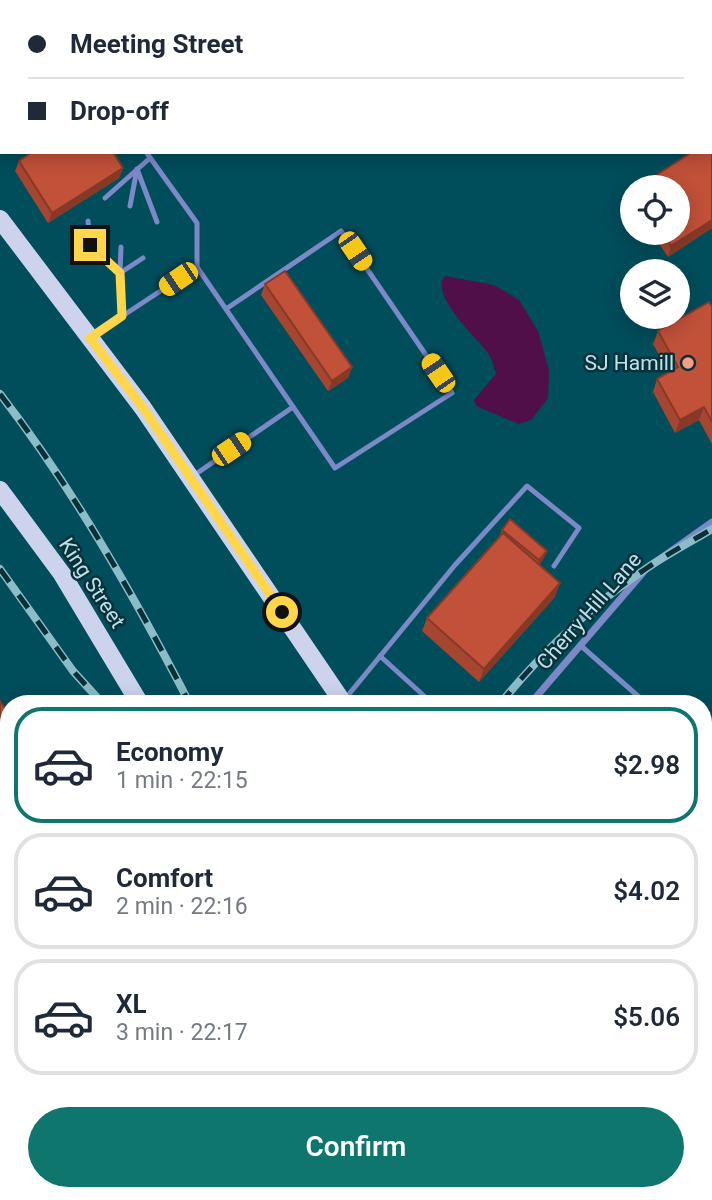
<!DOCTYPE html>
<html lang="en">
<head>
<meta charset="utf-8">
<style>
	:root { --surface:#fff; --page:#f2f2f3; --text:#1f2937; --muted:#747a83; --line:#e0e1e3; --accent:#0f766e }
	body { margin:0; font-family:Roboto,sans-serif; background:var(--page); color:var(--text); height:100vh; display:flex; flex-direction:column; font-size:26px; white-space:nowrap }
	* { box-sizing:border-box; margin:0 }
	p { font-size:23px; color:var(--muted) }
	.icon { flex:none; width:38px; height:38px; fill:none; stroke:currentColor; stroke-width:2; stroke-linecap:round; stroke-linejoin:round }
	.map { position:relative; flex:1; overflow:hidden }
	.sheet { position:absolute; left:0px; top:695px; width:712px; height:506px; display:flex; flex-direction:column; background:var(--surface); border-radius:28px 28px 0 0; box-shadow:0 4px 18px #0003 }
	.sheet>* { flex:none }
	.hud { position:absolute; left:0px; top:0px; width:712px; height:154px; box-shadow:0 4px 18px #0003; display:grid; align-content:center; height:154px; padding:0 28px; background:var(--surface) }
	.buttons { position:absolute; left:620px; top:175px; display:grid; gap:14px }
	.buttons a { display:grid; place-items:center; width:70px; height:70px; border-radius:50%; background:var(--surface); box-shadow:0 4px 18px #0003; font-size:35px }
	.end { position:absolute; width:32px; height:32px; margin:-16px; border:9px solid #ffd54a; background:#111; box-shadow:0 0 0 4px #111 }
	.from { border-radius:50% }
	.car { position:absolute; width:21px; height:42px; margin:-21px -10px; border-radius:9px; box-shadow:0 0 5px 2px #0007; background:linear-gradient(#f5c518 24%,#345 0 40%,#f5c518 0 76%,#345 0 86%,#f5c518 0) }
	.hud b { display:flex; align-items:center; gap:24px; height:66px; font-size:26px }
	.hud b+b { border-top:2px solid var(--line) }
	.hud i { width:18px; height:18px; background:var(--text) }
	ul { padding:12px 0 0; list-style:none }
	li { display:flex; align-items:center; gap:21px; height:116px; margin:0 14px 10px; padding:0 14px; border:4px solid var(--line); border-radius:28px }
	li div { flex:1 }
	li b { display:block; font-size:26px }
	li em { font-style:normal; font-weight:600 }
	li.current { border-color:var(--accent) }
	li>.icon { width:63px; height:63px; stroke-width:1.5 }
	.primary-button { display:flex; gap:14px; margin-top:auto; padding:14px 28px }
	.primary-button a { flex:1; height:80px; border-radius:42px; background:var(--accent); color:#fff; font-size:28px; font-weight:600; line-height:80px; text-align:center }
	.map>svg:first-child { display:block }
</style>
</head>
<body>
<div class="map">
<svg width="712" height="1200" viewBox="0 0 712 1200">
	<rect width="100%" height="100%" fill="#004d5b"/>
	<path fill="#5c4e1b" d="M 327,1192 L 561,1192 L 565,1200 L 329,1200 Z"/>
	<path fill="#510f49" d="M 445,276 L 494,285 L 519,300 L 538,331 L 549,370 L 548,398 L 531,420 L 519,424 L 476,406 L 474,400 L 496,374 C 494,367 492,359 488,353 C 477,338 429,295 445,276 Z"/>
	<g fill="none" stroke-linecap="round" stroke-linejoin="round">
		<g stroke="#7b89c7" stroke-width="5">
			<path d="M 545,0 L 546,2"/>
			<path d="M 146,152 L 197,223 L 197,267"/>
			<path d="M 137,169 L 157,222"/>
			<path d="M 105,198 L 150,158"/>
			<path d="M 130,206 L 137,169"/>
			<path d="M 88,221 L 90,245 L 120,273 L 122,316"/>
			<path d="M 120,273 L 143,258"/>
			<path d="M 120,273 L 121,247"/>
			<path d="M 92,336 L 197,267 L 335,468 L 452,393 L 341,231 L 226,309"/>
			<path d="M 193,476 L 293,407"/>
			<path d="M 580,645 L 647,704"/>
			<path d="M 380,656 L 433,704"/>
			<path d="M 345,699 L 455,565 L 527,486 L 579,528 L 554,566"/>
			<path d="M 704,778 L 712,795"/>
			<path d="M 0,1087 L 9,1082"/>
			<path d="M 0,1178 L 9,1172"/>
		</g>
		<g stroke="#7b89c7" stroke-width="7">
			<path d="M 202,2 L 205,0"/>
			<path d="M 0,138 L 2,136"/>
			<path d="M 530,704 L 647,568 L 712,522"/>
			<path d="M 0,911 L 9,905"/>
		</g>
		<g stroke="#cdd3ed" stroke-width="18">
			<path d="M 0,219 L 143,408 L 344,704"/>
			<path d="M 0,490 L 62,574 L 140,704"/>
			<path d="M 327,1192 L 329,1200"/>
			<path d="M 561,1192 L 565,1200"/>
		</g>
		<defs>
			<g id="rail">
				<path d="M 0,394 C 74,490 134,596 190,704"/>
				<path d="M 0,569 L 73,671 L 103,704"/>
				<path d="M 500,704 C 543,651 590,606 647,568 C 667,554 690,542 712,529"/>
				<path d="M 386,1192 L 389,1200"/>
				<path d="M 428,1192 L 430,1200"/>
			</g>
		</defs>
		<use href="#rail" stroke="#8bbcc7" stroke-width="8"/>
		<use href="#rail" stroke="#0a3038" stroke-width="5" stroke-dasharray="16" stroke-linecap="butt"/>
	</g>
	<g fill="#a64631">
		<path d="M 0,0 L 148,0 L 146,2 L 2,2 L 2,6 L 0,4 Z"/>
		<path d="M 378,0 L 527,0 L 528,2 L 379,2 Z"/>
		<path d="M 712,140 L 712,228 L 668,257 L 652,233 L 677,233 Z"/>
		<path d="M 19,161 L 123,168 L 119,178 L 48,223 L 15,171 Z"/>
		<path d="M 265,284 L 352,367 L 348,378 L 328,391 L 261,295 Z"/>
		<path d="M 712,307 L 712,444 L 699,420 L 675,433 L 653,392 L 657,379 L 669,373 L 653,344 L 658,331 Z"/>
		<path d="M 502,530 L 544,558 L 539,565 L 555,597 L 479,682 L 422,631 L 427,618 L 499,537 Z"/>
		<path d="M 712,956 L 712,995 L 708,998 L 704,992 L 704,961 Z"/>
		<path d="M 60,1192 L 166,1192 L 149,1200 L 64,1200 Z"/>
		<path d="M 621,1192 L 700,1192 L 701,1193 L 698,1200 L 624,1200 Z"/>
	</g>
	<g fill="#873928">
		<path d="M 134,0 L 148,0 L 146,2 L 132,2 Z"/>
		<path d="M 123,168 L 119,178 L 48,223 L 52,213 Z"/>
		<path d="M 712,220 L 712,228 L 668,257 L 671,246 Z"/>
		<path d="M 352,367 L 348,378 L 328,391 L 332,381 Z"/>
		<path d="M 704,407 L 699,420 L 675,433 L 680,420 Z"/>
		<path d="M 547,551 L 544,558 L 537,567 L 539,560 Z"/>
		<path d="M 560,583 L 555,597 L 479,682 L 484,669 Z"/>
		<path d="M 9,721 L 9,727 L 7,732 L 0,736 L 0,726 Z"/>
		<path d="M 712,944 L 712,949 L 704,955 L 704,950 Z"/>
		<path d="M 712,990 L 712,995 L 708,998 L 710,991 Z"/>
		<path d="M 9,1036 L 9,1046 L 0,1052 L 0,1041 Z"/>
		<path d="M 144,1192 L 166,1192 L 149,1200 L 128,1200 Z"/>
		<path d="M 701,1193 L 698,1200 L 677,1200 Z"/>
	</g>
	<g fill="#c15139" stroke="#873928" stroke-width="2">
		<path d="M 11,0 L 91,0 L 89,2 L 13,2 Z"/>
		<path d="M 96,0 L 134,0 L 132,2 L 97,2 Z"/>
		<path d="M 269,0 L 309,0 L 310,2 L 270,2 Z"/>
		<path d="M 312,0 L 373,0 L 374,2 L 314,2 Z"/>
		<path d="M 392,0 L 527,0 L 528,2 L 393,2 Z"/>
		<path d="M 712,140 L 712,220 L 671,246 L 663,233 L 677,233 L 677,187 L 638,187 L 692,152 L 710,152 L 710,141 Z"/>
		<path d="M 32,152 L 113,152 L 123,168 L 52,213 L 19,161 Z"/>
		<path d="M 285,271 L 352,367 L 332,381 L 265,284 Z"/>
		<path d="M 709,302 L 712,307 L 712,422 L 704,407 L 680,420 L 657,379 L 678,367 L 658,331 Z"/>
		<path d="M 510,519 L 547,551 L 539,560 L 502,530 Z"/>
		<path d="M 503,533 L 560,583 L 484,669 L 427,618 Z"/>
		<path d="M 0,701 L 9,715 L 9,721 L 0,726 Z"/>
		<path d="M 710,919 L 712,922 L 712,944 L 704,950 L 704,924 Z"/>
		<path d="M 9,946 L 9,1036 L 0,1041 L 0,952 Z"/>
		<path d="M 712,956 L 712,990 L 710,991 L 704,981 L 704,961 Z"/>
		<path d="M 71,1192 L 144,1192 L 128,1200 L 64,1200 L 73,1195 Z"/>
		<path d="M 168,1192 L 216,1192 L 221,1200 L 155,1200 Z"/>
		<path d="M 630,1192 L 700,1192 L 701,1193 L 677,1200 L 632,1200 Z"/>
	</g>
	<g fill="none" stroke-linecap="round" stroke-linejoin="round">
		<path stroke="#ffd54a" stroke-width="9" d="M 90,245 L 120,273 L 122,316 L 90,338 L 143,408 L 282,612"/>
	</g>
	<circle fill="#f49e8a" stroke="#0a3038" stroke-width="2.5" cx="688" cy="363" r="7"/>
	<g text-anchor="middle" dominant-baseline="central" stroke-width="5" stroke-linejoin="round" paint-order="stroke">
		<g font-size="21" fill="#bce3ed" stroke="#0a3038" text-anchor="end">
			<text x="674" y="363">SJ Hamill</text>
		</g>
		<g font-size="21" fill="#bce3ed" stroke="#0a3038">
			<text transform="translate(92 583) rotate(57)">King Street</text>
			<text transform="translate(589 611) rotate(-49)">Cherry Hill Lane</text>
		</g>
	</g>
</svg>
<div class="buttons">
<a><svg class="icon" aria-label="locate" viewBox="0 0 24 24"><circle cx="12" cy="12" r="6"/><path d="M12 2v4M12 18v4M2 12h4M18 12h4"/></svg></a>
<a><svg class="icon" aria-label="layers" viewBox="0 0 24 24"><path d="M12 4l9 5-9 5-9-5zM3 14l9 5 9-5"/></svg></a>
</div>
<i class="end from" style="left:282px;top:612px"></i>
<i class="end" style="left:90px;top:245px"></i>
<i class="car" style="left:355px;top:251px;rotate:146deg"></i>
<i class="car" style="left:178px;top:279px;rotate:236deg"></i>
<i class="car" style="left:438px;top:373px;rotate:326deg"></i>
<i class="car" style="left:231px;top:449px;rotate:56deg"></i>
<div class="hud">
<b><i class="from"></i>Meeting Street</b>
<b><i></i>Drop-off</b>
</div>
<section class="sheet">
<ul>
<li class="current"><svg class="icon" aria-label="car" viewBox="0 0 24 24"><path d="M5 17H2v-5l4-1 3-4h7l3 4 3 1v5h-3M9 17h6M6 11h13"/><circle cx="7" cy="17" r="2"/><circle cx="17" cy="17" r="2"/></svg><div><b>Economy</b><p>1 min · 22:15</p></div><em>$2.98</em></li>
<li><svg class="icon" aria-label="car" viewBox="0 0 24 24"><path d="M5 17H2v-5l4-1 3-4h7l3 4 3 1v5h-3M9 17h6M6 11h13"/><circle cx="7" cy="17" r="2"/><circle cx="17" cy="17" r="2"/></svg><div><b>Comfort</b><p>2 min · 22:16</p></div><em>$4.02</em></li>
<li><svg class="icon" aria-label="car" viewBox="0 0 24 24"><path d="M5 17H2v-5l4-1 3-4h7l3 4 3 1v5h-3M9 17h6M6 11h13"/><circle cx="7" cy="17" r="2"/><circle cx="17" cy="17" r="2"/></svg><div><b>XL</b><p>3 min · 22:17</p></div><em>$5.06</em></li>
</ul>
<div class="primary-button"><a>Confirm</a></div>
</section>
</div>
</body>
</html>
